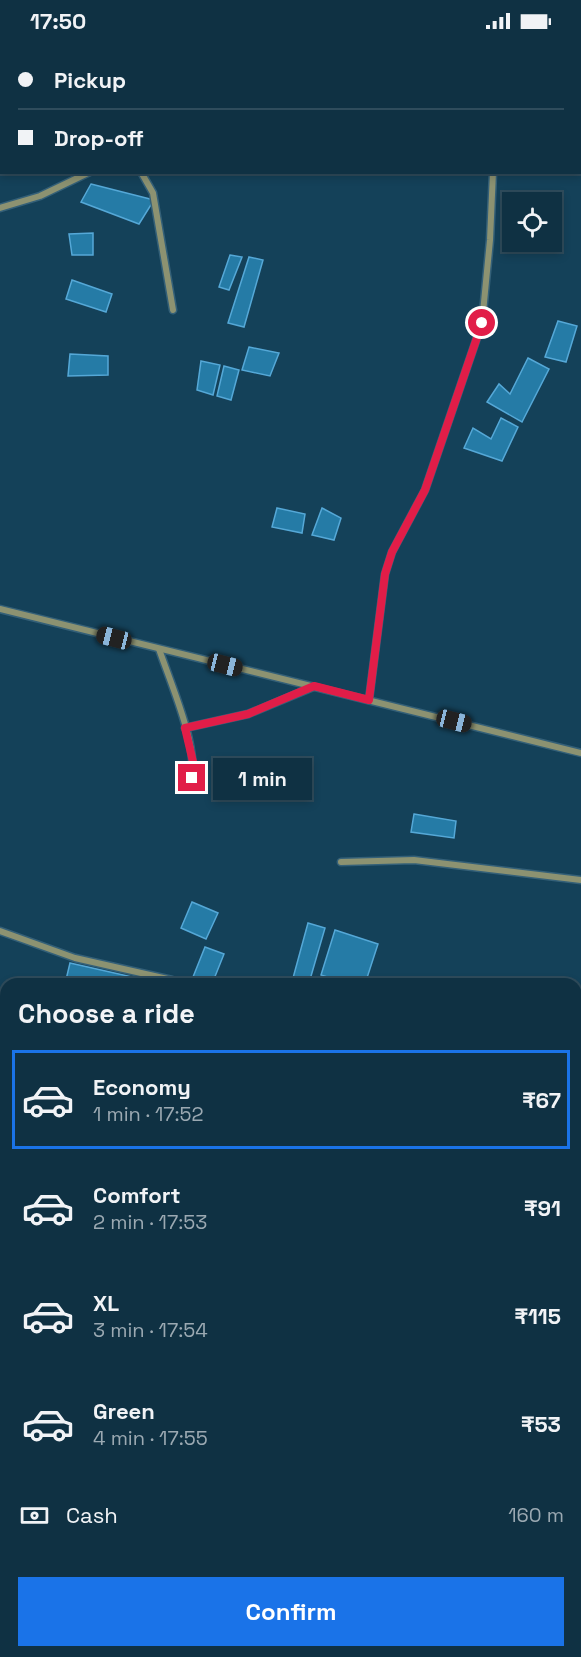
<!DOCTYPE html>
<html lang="en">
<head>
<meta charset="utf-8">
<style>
	:root { --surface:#0f3143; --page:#18394a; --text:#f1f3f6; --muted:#9ba9b2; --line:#2f4c5c; --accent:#1a73e8 }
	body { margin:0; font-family:"Space Grotesk",sans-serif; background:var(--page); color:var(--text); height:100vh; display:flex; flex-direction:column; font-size:22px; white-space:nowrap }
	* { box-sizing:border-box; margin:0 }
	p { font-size:20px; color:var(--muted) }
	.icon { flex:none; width:33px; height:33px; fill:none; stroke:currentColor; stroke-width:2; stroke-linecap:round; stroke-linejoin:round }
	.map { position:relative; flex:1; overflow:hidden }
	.sheet { position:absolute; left:0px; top:936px; width:582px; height:680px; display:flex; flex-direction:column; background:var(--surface); border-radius:18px 18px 0 0; box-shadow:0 3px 9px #0003,0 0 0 2px var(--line) }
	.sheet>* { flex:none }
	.guide { position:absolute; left:0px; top:0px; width:582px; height:132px; box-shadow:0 3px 9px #0003,0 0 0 2px var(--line); display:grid; align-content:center; height:132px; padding:0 18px; background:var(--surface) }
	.buttons { position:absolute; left:502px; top:150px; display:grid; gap:12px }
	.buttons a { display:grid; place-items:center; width:60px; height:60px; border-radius:0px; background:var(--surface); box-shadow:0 3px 9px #0003,0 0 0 2px var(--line); font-size:30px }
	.end { position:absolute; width:27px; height:27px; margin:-14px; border:8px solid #e11d48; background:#fff; box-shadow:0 0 0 3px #fff }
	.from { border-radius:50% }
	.bubble { position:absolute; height:42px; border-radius:0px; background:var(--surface); box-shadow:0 3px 9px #0003,0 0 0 2px var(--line); font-size:20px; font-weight:700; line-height:42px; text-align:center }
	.car { position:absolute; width:18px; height:36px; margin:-18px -9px; border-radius:8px; box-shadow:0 0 4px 2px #0007; background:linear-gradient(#222 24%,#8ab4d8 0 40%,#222 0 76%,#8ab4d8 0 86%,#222 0) }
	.guide b { display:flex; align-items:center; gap:21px; height:57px; font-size:22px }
	.guide b+b { border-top:2px solid var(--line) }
	.guide i { width:15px; height:15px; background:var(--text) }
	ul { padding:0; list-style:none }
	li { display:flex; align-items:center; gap:18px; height:99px; margin:0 12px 9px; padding:0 6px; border:3px solid transparent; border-radius:0px }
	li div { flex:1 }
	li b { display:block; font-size:22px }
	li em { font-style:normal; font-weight:700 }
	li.active { border-color:var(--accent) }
	li>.icon { width:54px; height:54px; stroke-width:1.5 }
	h2 { padding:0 18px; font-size:27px; line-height:72px }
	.pay { display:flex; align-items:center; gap:15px; height:66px; padding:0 18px; font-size:22px }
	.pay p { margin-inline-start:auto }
	.primary-button { display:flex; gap:12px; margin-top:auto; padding:12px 18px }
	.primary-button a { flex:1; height:69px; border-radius:0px; background:var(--accent); color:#fff; font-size:24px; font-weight:700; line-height:69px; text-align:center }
	.status { display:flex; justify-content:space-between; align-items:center; height:42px; padding:0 30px; background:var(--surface); direction:ltr }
	.status svg { height:16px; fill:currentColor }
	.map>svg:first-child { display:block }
</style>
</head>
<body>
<div class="status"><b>17:50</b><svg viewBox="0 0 49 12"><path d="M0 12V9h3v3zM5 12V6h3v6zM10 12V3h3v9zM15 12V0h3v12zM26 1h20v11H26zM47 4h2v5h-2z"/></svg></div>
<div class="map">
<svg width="581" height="1615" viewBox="0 0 581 1615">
	<rect width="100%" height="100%" fill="#144159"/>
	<g fill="#257ba6" stroke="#55a8d7" stroke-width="1.5">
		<path d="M 91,142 L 154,158 L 139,182 L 81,160 Z"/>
		<path d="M 93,191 L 93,213 L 72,213 L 69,192 Z"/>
		<path d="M 230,213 L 242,215 L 229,248 L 219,245 Z"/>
		<path d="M 249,215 L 263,218 L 244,285 L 228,281 Z"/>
		<path d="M 72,238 L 112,252 L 106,270 L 66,257 Z"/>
		<path d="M 558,279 L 577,284 L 566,320 L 545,315 Z"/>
		<path d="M 249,305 L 279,311 L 270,334 L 242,328 Z"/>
		<path d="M 70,312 L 108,314 L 108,333 L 68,334 Z"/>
		<path d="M 528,316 L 549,327 L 522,380 L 487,360 L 499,342 L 510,352 Z"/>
		<path d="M 201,319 L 220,323 L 213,353 L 197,348 Z"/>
		<path d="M 224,324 L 239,328 L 231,358 L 217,354 Z"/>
		<path d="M 501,376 L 518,385 L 502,419 L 464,406 L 473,386 L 491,397 Z"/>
		<path d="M 277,466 L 305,472 L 302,491 L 272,485 Z"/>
		<path d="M 322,466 L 341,476 L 334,498 L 312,493 Z"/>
		<path d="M 414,772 L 456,779 L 454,796 L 411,790 Z"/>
		<path d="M 192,860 L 218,871 L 206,897 L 181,886 Z"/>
		<path d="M 308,881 L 325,886 L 309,941 L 293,936 Z"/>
		<path d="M 335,888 L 378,902 L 365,942 L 350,942 L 321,933 Z"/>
		<path d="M 205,905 L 224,912 L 212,942 L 197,942 L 191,940 Z"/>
		<path d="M 70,921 L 150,939 L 149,942 L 65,942 Z"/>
	</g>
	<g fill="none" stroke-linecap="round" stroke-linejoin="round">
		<defs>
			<g id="minor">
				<path d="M 493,0 L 494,2"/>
				<path d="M 0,43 L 2,43"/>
				<path d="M 141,130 L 153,151 L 173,268"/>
				<path d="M 0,166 L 40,154 L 90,130"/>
				<path d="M 0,567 L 581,711"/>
				<path d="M 159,607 C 171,642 197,701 192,736"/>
				<path d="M 369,658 L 385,532 L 392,510 L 425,448 L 482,281 L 490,198 L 493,130"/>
				<path d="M 185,686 L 248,672 L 313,645"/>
				<path d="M 341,820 L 414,818 L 581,838"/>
				<path d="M 0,889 L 75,916 L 172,938"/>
				<path d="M 576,1003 L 581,988"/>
				<path d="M 155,1610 L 170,1615"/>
				<path d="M 145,1615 L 147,1610"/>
				<path d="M 309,1615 L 311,1610"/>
				<path d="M 458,1615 L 459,1610"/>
			</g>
		</defs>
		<use href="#minor" stroke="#346078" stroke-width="9"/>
		<use href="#minor" stroke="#8c9271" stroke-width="6"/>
	</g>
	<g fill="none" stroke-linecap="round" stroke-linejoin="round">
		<path stroke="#e11d48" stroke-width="8" d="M 192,736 L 194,724 L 185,686 L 248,672 L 314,644 L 369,658 L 385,532 L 392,510 L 425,448 L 482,281"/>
	</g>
</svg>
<div class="buttons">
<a><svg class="icon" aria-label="locate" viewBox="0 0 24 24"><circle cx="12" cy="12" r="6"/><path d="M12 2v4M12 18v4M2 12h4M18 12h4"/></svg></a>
</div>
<i class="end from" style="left:482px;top:281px"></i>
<i class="end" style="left:192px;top:736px"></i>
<div class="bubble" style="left:213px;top:716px;width:99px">1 min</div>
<i class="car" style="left:114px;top:596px;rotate:284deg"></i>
<i class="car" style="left:225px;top:623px;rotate:104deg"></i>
<i class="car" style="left:454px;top:679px;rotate:104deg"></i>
<div class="guide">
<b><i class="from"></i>Pickup</b>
<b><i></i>Drop-off</b>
</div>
<section class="sheet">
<h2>Choose a ride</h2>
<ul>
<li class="active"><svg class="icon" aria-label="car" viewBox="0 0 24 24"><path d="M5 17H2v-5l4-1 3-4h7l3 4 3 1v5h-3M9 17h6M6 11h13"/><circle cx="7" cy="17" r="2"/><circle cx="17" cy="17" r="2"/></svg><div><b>Economy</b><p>1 min · 17:52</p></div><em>₹67</em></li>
<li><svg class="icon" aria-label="car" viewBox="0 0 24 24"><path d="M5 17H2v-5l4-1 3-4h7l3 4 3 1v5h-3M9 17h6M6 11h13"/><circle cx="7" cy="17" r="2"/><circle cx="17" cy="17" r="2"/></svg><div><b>Comfort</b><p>2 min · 17:53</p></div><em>₹91</em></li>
<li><svg class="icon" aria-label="car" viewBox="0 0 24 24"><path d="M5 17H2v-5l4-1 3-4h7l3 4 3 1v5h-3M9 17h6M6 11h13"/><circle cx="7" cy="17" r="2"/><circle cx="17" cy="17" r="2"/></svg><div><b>XL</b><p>3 min · 17:54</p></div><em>₹115</em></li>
<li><svg class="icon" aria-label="car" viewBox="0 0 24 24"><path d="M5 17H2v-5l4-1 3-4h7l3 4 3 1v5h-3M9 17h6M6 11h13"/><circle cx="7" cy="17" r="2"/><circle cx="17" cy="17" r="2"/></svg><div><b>Green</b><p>4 min · 17:55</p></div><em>₹53</em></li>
</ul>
<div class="pay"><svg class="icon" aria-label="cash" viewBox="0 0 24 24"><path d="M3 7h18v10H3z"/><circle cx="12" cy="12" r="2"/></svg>Cash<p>160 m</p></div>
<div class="primary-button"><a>Confirm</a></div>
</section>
</div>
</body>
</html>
